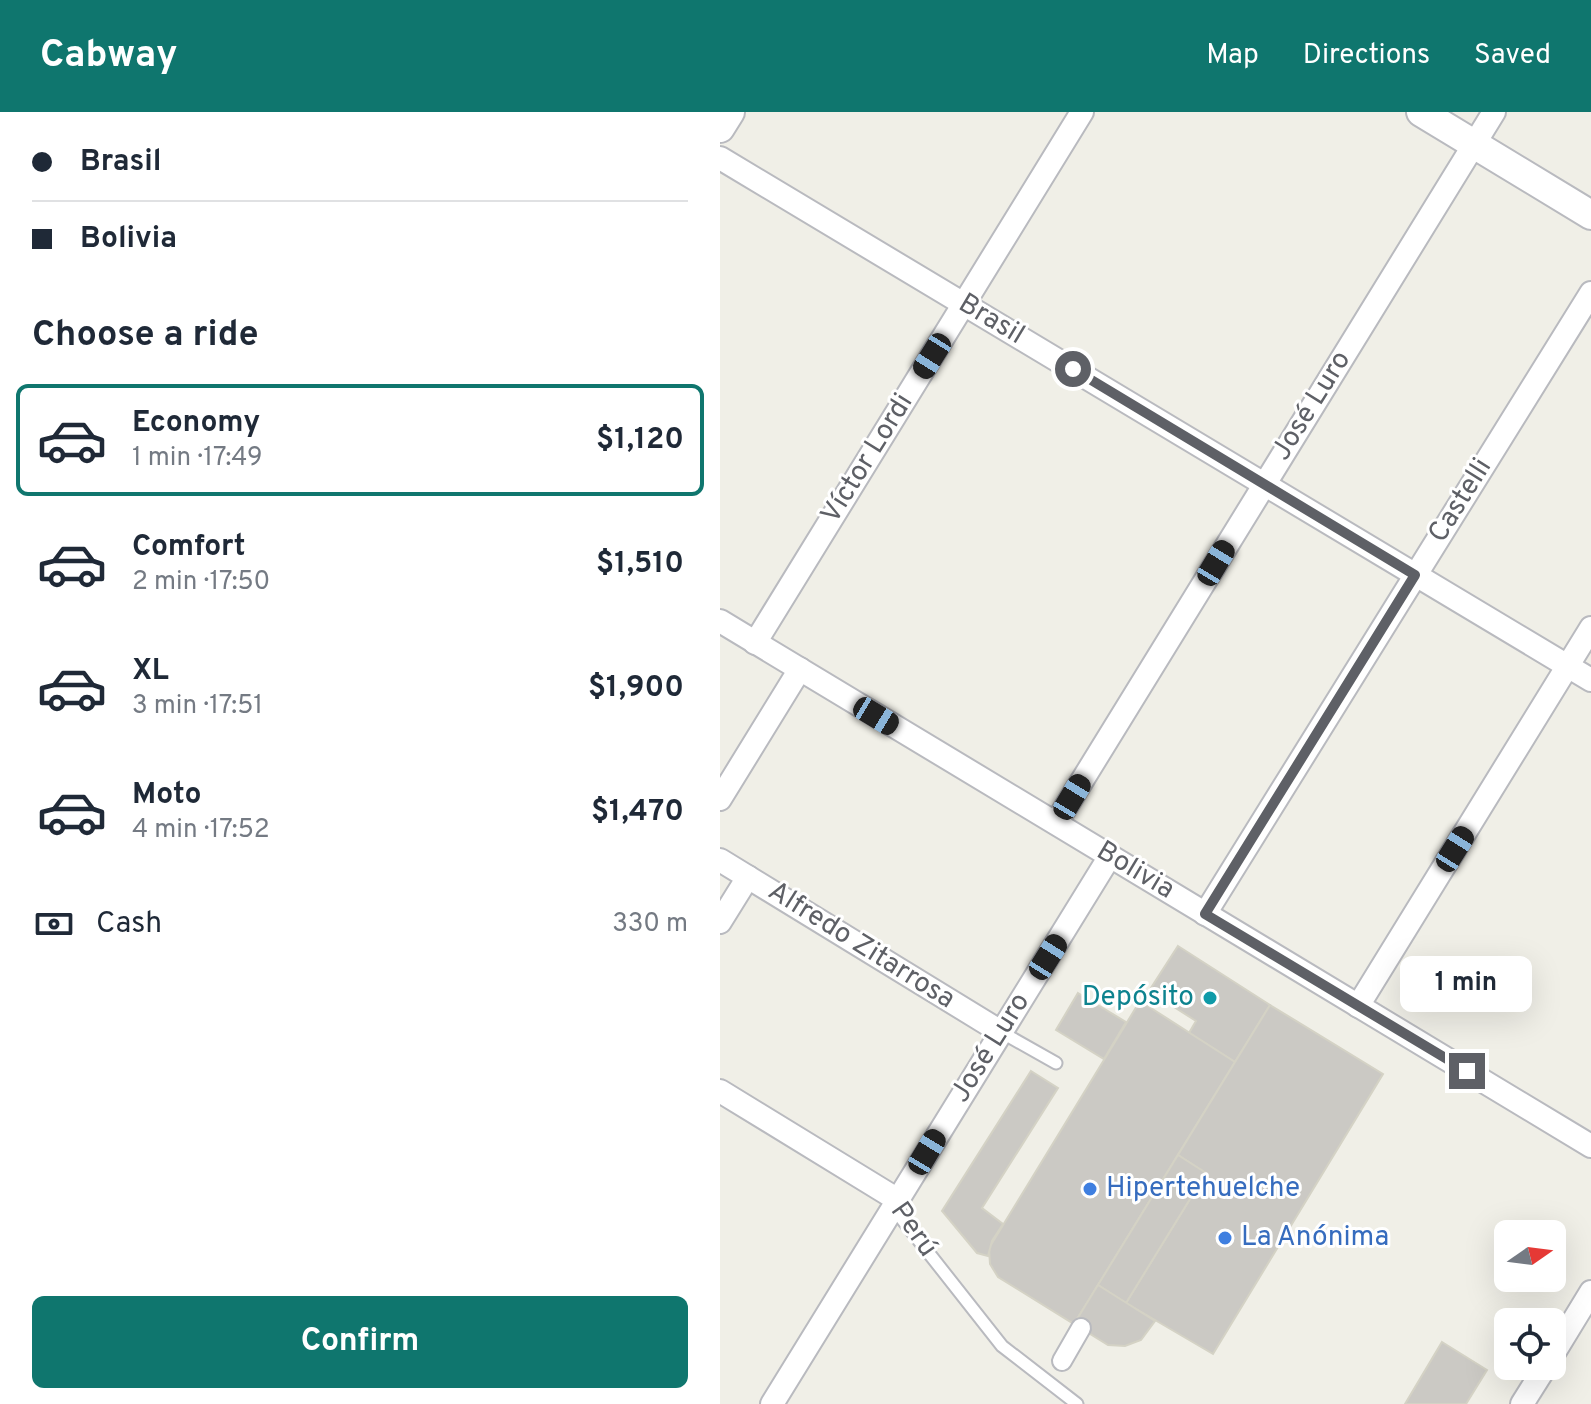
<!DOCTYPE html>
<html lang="en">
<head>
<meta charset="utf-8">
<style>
	:root { --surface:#fff; --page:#f6f6f7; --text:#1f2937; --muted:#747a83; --line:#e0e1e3; --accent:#0f766e }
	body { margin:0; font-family:Overpass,sans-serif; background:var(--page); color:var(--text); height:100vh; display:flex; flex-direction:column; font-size:30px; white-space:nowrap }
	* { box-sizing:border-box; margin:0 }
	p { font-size:26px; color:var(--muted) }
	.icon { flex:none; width:44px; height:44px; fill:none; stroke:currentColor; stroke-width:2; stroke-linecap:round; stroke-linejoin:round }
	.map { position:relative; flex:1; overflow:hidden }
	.panel { display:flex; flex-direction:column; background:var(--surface); width:720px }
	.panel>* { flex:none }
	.guide { display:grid; align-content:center; height:176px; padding:0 32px; background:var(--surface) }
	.needle { width:52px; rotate:76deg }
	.fabs { position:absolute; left:774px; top:1108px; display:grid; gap:16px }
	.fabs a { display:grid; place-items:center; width:72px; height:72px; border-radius:12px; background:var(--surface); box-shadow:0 8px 32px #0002; font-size:40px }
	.end { position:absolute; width:36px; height:36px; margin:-18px; border:10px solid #5e6066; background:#fff; box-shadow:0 0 0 4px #fff }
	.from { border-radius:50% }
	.bubble { position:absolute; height:56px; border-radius:12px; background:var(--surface); box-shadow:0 8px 32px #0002; font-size:26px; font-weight:700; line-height:56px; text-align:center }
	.car { position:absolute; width:24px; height:48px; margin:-24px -12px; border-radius:10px; box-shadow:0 0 6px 2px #0007; background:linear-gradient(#222 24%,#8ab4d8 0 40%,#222 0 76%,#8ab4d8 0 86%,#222 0) }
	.guide b { display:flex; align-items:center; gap:28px; height:76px; font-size:30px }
	.guide b+b { border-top:2px solid var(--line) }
	.guide i { width:20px; height:20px; background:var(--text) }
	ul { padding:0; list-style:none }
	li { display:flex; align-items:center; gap:24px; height:112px; margin:0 16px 12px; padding:0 16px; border:4px solid transparent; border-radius:12px }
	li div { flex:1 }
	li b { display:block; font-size:30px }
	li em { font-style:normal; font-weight:700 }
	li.active { border-color:var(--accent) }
	li>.icon { width:72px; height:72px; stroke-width:1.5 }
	h2 { padding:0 32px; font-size:36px; line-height:96px }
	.pay { display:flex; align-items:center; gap:20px; height:88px; padding:0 32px; font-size:30px }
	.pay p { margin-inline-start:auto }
	.cta { display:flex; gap:16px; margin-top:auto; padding:16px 32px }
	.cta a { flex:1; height:92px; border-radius:12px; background:var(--accent); color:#fff; font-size:32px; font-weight:700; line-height:92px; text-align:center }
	header { display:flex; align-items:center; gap:48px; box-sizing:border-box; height:112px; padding:0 40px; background:var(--accent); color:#fff }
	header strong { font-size:38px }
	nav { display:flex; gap:44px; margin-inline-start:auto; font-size:28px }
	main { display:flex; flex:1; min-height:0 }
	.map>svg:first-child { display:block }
</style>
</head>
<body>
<header>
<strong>Cabway</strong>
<nav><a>Map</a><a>Directions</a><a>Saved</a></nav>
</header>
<main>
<section class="panel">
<div class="guide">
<b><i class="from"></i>Brasil</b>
<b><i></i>Bolivia</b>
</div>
<h2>Choose a ride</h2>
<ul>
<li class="active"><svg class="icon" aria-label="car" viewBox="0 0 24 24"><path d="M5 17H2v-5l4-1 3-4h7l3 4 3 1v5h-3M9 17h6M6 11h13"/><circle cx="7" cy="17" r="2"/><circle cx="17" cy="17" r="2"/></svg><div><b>Economy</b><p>1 min · 17:49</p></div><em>$1,120</em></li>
<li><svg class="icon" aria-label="car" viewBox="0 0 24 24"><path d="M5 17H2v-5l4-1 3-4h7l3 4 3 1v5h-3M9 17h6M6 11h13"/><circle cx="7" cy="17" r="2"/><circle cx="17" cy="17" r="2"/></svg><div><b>Comfort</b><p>2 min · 17:50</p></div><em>$1,510</em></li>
<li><svg class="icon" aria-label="car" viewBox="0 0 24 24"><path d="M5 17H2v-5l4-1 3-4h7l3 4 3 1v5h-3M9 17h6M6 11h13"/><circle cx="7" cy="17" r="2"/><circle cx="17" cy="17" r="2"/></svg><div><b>XL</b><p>3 min · 17:51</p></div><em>$1,900</em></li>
<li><svg class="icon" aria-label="car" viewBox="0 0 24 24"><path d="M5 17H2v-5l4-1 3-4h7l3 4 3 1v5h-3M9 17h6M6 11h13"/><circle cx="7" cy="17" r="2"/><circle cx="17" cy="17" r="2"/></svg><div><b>Moto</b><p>4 min · 17:52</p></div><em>$1,470</em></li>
</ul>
<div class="pay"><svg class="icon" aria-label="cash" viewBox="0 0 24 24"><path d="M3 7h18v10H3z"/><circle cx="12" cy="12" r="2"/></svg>Cash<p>330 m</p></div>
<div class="cta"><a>Confirm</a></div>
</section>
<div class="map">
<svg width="871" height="1292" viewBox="0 0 871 1292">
	<rect width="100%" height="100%" fill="#f0efe7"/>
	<g fill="#cbc9c4" stroke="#d4d2c5" stroke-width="2">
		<path d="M 458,834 L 550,893 L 515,950 L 469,921 L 476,909 L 429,879 Z"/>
		<path d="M 358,881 L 406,910 L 384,947 L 336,918 Z"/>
		<path d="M 420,889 L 515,950 L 354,1212 L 278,1165 L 270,1152 L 269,1136 Z"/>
		<path d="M 550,893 L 663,962 L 493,1242 L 406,1191 L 486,1061 L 458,1043 Z"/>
		<path d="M 311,959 L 338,976 L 262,1096 L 283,1112 L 272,1129 L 268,1144 L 257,1141 L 222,1099 Z"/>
		<path d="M 458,1043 L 486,1061 L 406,1191 L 378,1173 Z"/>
		<path d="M 378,1173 L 435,1209 L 421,1228 L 405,1234 L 388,1233 L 354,1212 Z"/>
		<path d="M 722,1230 L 767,1258 L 746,1292 L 685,1292 Z"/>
	</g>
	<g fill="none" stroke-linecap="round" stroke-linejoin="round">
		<defs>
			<g id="service">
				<path d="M 281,920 L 336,951"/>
				<path d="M 178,1093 L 178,1102 L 282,1234 L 357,1292"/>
			</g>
			<path id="pedestrian" d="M 342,1249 L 361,1216"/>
			<g id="minor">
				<path d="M 0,46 L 871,568"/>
				<path d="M 0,509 L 871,1034"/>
				<path d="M 35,531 L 362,0"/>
				<path d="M 0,687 L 80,557"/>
				<path d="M 336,711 L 774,0"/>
				<path d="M 0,748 L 281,920"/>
				<path d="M 485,802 L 871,181"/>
				<path d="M 0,810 L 28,765"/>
				<path d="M 638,894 L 871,516"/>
				<path d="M 0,979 L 178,1088"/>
				<path d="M 832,1244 L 871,1180"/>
				<path d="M 52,1292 L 390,744"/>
				<path d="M 802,1292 L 826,1254"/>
			</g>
			<g id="tertiary">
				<path d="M 701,0 L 871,103"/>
				<path d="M 0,16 L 10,0"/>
			</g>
		</defs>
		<use href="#service" stroke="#b9babf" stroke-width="15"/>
		<use href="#pedestrian" stroke="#b9babf" stroke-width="22"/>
		<use href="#minor" stroke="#b9babf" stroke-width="26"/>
		<use href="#tertiary" stroke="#b9babf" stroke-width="32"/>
		<use href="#service" stroke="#fff" stroke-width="11"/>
		<use href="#pedestrian" stroke="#fff" stroke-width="18"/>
		<use href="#minor" stroke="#fff" stroke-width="22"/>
		<use href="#tertiary" stroke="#fff" stroke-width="28"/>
	</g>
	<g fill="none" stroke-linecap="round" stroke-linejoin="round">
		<path stroke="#5e6066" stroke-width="10" d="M 353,257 L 695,463 L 485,802 L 747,959"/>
	</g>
	<circle fill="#0f9aa8" stroke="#fff" stroke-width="3" cx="490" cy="886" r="8"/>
	<g fill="#3f7fe0" stroke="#fff" stroke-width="3">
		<circle cx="370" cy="1077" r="8"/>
		<circle cx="505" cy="1126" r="8"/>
	</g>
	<g text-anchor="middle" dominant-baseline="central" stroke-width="6" stroke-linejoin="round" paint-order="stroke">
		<g font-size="28" fill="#5e6066" stroke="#fff">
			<text transform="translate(271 208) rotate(31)">Brasil</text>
			<text transform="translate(592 294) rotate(-58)">José Luro</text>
			<text transform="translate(148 347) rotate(-58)">Víctor Lordi</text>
			<text transform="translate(741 389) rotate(-58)">Castelli</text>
			<text transform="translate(415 759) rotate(31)">Bolivia</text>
			<text transform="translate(141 834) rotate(32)">Alfredo Zitarrosa</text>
			<text transform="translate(271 936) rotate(-58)">José Luro</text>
			<text transform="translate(193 1118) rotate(55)">Perú</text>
		</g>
		<g font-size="28" fill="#0d838f" stroke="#fff" text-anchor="end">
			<text x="474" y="886">Depósito</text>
		</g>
		<g font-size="28" fill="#366cbe" stroke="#fff" text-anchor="start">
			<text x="386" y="1077">Hipertehuelche</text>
			<text x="521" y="1126">La Anónima</text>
		</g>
	</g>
</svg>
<div class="fabs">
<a><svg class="needle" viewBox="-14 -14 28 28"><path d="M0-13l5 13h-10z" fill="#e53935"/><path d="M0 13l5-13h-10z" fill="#747a83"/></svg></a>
<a><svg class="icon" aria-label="locate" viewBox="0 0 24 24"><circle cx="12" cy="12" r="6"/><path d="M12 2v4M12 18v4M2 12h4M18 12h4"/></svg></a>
</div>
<i class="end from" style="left:353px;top:257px"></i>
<i class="end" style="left:747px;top:959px"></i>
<div class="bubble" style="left:680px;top:844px;width:132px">1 min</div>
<i class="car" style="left:212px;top:244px;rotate:212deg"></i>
<i class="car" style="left:496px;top:451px;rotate:31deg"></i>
<i class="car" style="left:156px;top:604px;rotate:121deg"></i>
<i class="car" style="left:352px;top:685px;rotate:31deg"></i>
<i class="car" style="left:735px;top:737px;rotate:32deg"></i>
<i class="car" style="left:328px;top:845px;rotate:32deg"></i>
<i class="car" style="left:207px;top:1040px;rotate:31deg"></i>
</div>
</main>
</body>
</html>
